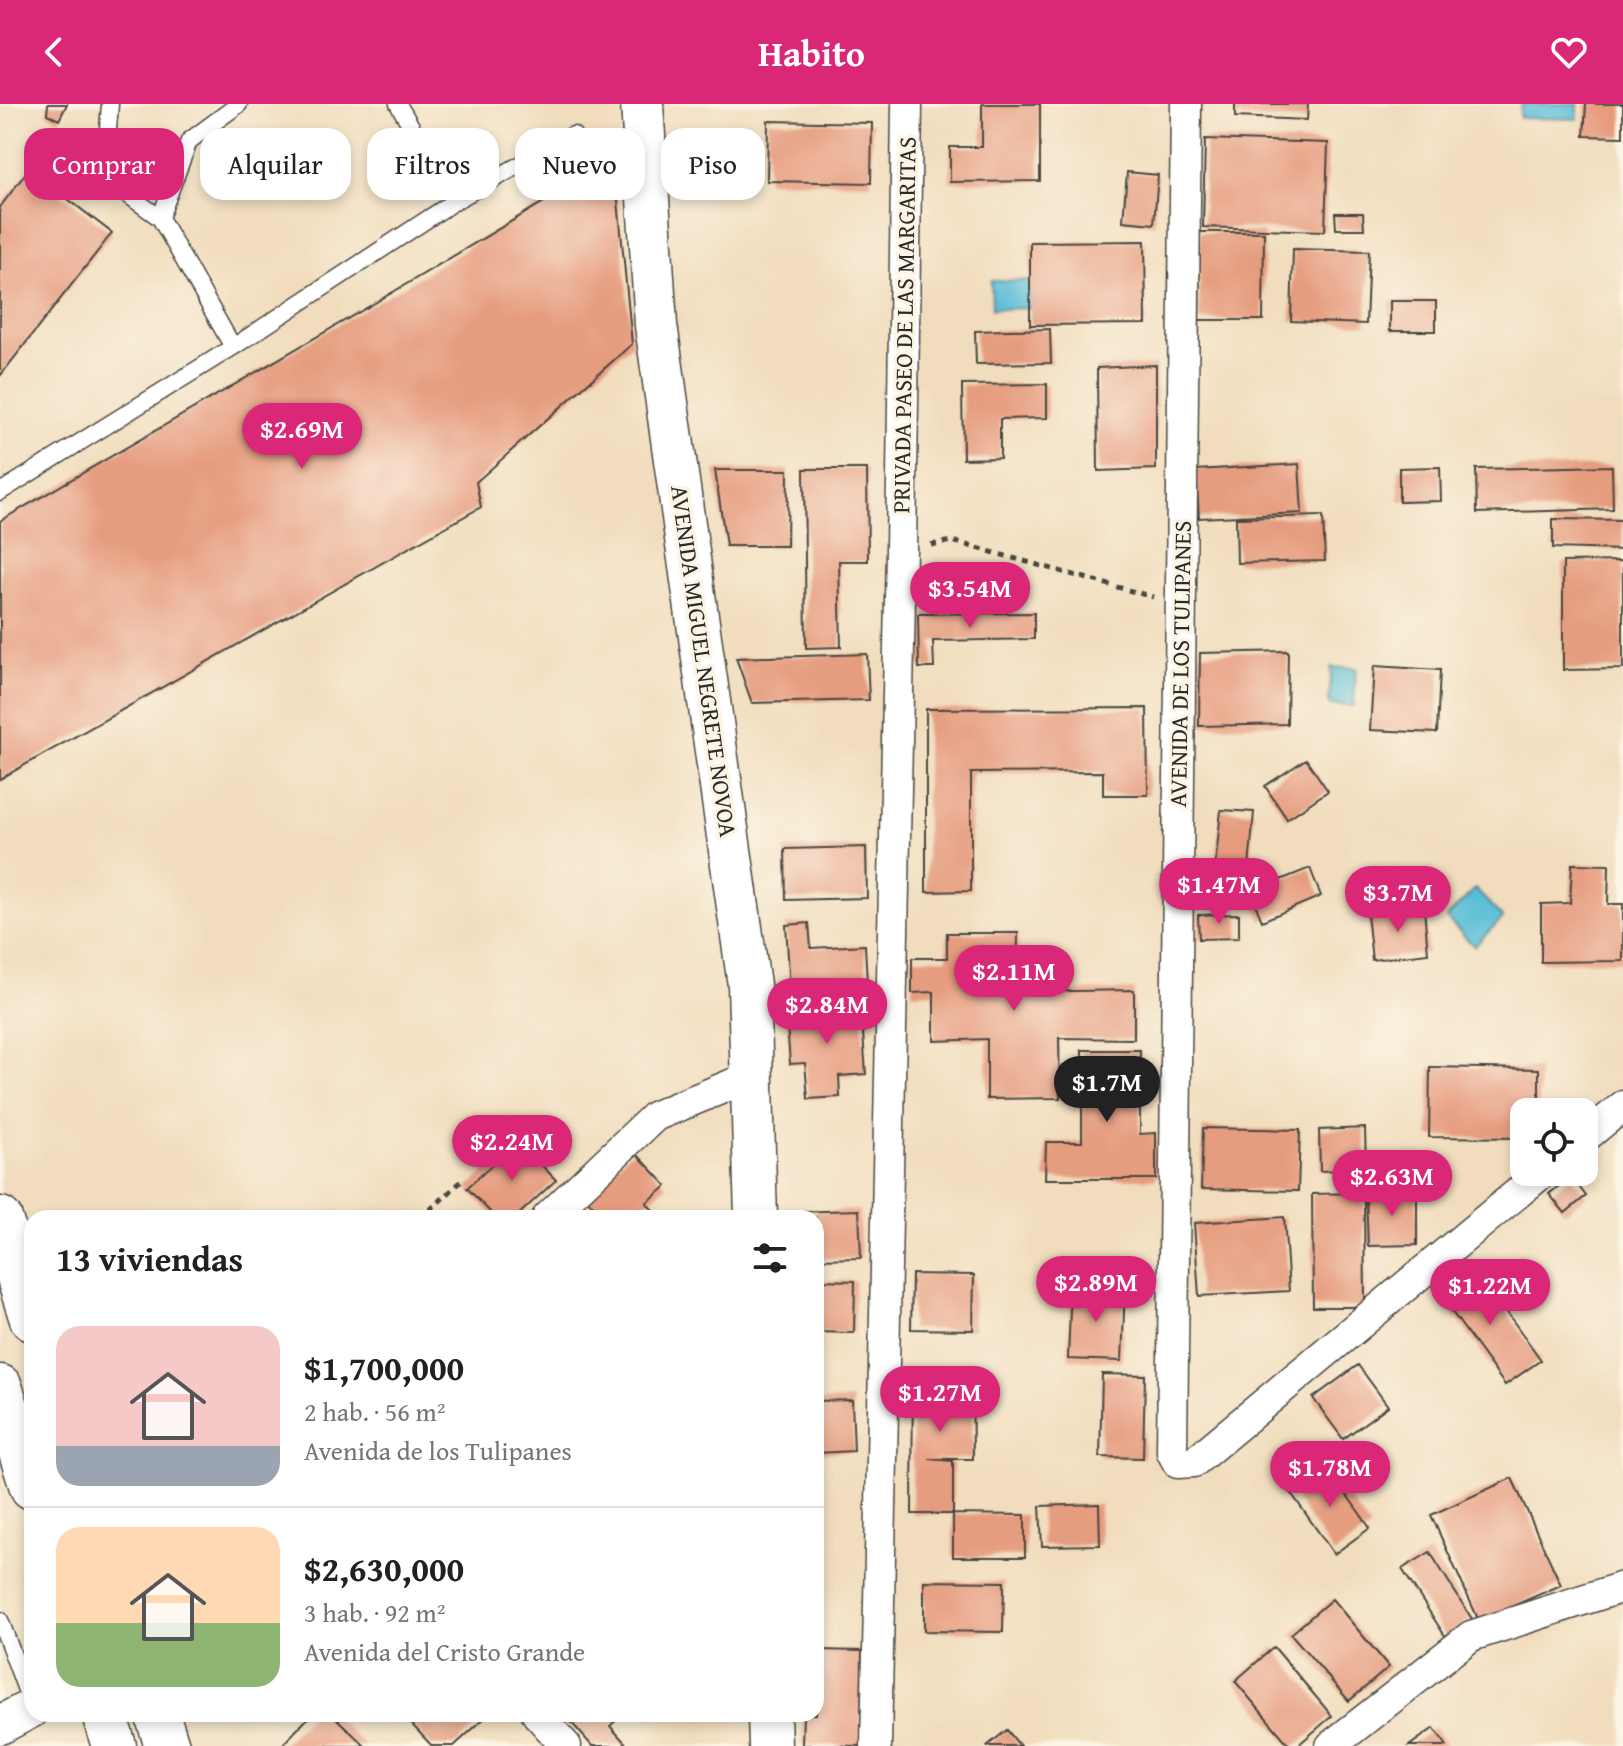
<!DOCTYPE html>
<html lang="es">
<head>
<meta charset="utf-8">
<style>
	body { margin:0; font-family:"Gentium Book Plus",serif; background:#f2f2f2; color:#202124; height:100vh; display:flex; flex-direction:column; font-size:30px; white-space:nowrap }
	* { box-sizing:border-box; margin:0 }
	p { font-size:26px; color:#757577 }
	.icon { flex:none; width:44px; height:44px; fill:none; stroke:currentColor; stroke-width:2; stroke-linecap:round; stroke-linejoin:round }
	.map { position:relative; flex:1; overflow:hidden }
	.details { position:absolute; left:24px; top:1106px; width:800px; height:512px; display:flex; flex-direction:column; background:#fff; border-radius:24px; box-shadow:0 4px 12px #0003 }
	.details>* { flex:none }
	.guide { position:absolute; left:24px; top:24px; width:800px; height:72px; display:flex; gap:16px }
	.tools { position:absolute; left:1510px; top:994px; display:grid; gap:16px }
	.tools a { display:grid; place-items:center; width:88px; height:88px; border-radius:16px; background:#fff; box-shadow:0 4px 12px #0003; font-size:40px }
	.price { position:absolute; translate:-50% -68px; padding:0 18px; border-radius:28px; background:#db2777; color:#fff; font-size:26px; line-height:52px; filter:drop-shadow(0 2px 4px #0008) }
	.price::after { content:''; position:absolute; left:50%; top:48px; width:24px; height:18px; margin-left:-12px; background:inherit; clip-path:polygon(0 0,100% 0,50% 100%) }
	.price.active { background:#222; color:#fff }
	ul { padding:0; list-style:none }
	li { display:flex; align-items:center; gap:24px; height:200px; padding:0 32px }
	li+li { border-top:2px solid #e0e0e0 }
	li span { display:grid; place-items:center; flex:none; width:224px; height:160px; border-radius:24px; color:#555 }
	li>.icon { margin-inline-start:auto }
	span .icon { width:96px; height:96px; fill:#fffc; stroke-width:1 }
	li b { font-size:34px }
	h2 { display:flex; justify-content:space-between; align-items:center; height:96px; padding:0 32px; font-size:34px }
	.chip { padding:0 28px; border-radius:24px; background:#fff; box-shadow:0 4px 12px #0003; font-size:28px; line-height:72px }
	.chip.active { background:#db2777; color:#fff }
	header { display:flex; justify-content:space-between; align-items:center; height:104px; padding:0 32px; background:#db2777; color:#fff; font-size:36px; font-weight:800 }
	.map>svg:first-child { display:block }
	.water { fill:#59bdd7; stroke:#427481; stroke-width:2 }
	.building { fill:#e69c7f }
	.lines { fill:none; stroke-linecap:round; stroke-linejoin:round }
	.service-casing { stroke:#494641; stroke-width:19 }
	.minor-casing { stroke:#494641; stroke-width:33 }
	.tertiary-casing { stroke:#494641; stroke-width:41 }
	.secondary-casing { stroke:#494641; stroke-width:45 }
	.primary-casing { stroke:#494641; stroke-width:47 }
	.path { stroke:#494641; stroke-width:5; stroke-dasharray:6 6; stroke-linecap:butt }
	.service { stroke:#fff; stroke-width:16 }
	.minor { stroke:#fff; stroke-width:30 }
	.tertiary { stroke:#fff; stroke-width:38 }
	.secondary { stroke:#fff; stroke-width:42 }
	.primary { stroke:#fff; stroke-width:44 }
	.labels { text-anchor:middle; dominant-baseline:central; stroke-width:7; stroke-linejoin:round; paint-order:stroke }
	.street-label { font-size:24px; fill:#2b2b2b; stroke:#fcf5e5 }
</style>
</head>
<body>
<header><svg class="icon" aria-label="back" viewBox="0 0 24 24"><path d="M15 5l-7 7 7 7"/></svg>Habito<svg class="icon" aria-label="heart" viewBox="0 0 24 24"><path d="M12 20l-8-8c-3-5 5-10 8-4 3-6 11-1 8 4z"/></svg></header>
<div class="map">
<svg width="1623" height="1642" viewBox="0 0 1623 1642">
	<rect width="100%" height="100%" fill="#fcf5e5"/>
	<filter id="ink" filterUnits="userSpaceOnUse"><feTurbulence type="fractalNoise" baseFrequency=".0125" numOctaves="2"/><feDisplacementMap in="SourceGraphic" scale="16" xChannelSelector="R" yChannelSelector="G"/><feConvolveMatrix kernelMatrix="1 2 1 2 8 2 1 2 1" color-interpolation-filters="sRGB"/></filter>
	<filter id="wash" filterUnits="userSpaceOnUse"><feTurbulence type="fractalNoise" baseFrequency=".006" numOctaves="4" result="noise"/><feDisplacementMap in="SourceGraphic" scale="32" xChannelSelector="R" yChannelSelector="G"/><feGaussianBlur stdDeviation="1.8" result="paint"/><feColorMatrix in="noise" values="0 0 0 0 0 0 0 0 0 0 0 0 0 0 0 0 0 1.4 0 .05"/><feComposite in="paint" operator="in"/></filter>
	<g filter="url(#wash)">
		<rect width="100%" height="100%" fill="#f1ddbd"/>
		<path class="water" d="M 1521,0 L 1578,0 L 1578,15 L 1520,14 Z
			M 1040,176 L 1034,204 L 992,205 L 991,177 Z
			M 1331,563 L 1356,564 L 1354,602 L 1329,601 Z
			M 1475,785 L 1503,814 L 1474,842 L 1446,814 Z"/>
		<g id="blocks">
			<path class="building" d="M 48,0 L 67,0 L 59,16 L 47,10 Z
				M 982,0 L 1040,0 L 1040,77 L 950,78 L 950,43 L 982,43 Z
				M 1235,0 L 1308,0 L 1307,16 L 1235,13 Z
				M 1586,0 L 1623,0 L 1623,33 L 1584,32 Z
				M 768,17 L 872,19 L 871,79 L 767,77 Z
				M 1205,35 L 1328,39 L 1325,127 L 1203,123 Z
				M 614,56 L 632,240 L 476,378 L 481,403 L 0,675 L 0,417 L 368,203 Z
				M 29,65 L 112,129 L 0,272 L 0,103 Z
				M 1127,68 L 1158,71 L 1154,120 L 1123,117 Z
				M 1335,109 L 1363,109 L 1364,125 L 1336,125 Z
				M 1200,128 L 1264,128 L 1263,216 L 1199,216 Z
				M 1145,137 L 1146,220 L 1030,221 L 1030,138 Z
				M 1293,145 L 1369,147 L 1366,220 L 1291,217 Z
				M 1390,197 L 1436,197 L 1436,227 L 1390,227 Z
				M 1050,225 L 1051,259 L 976,260 L 975,227 Z
				M 1156,261 L 1156,365 L 1098,367 L 1097,264 Z
				M 1047,280 L 1047,314 L 1000,315 L 1000,354 L 963,355 L 962,281 Z
				M 1299,360 L 1302,409 L 1199,414 L 1196,366 Z
				M 1612,362 L 1613,405 L 1477,409 L 1476,365 Z
				M 1440,363 L 1441,397 L 1399,398 L 1399,364 Z
				M 804,365 L 867,365 L 868,457 L 839,457 L 841,543 L 806,544 Z
				M 715,366 L 788,366 L 787,442 L 726,442 Z
				M 1323,412 L 1325,457 L 1237,459 L 1236,414 Z
				M 1553,415 L 1623,416 L 1623,446 L 1553,444 Z
				M 1623,457 L 1623,565 L 1563,566 L 1563,458 Z
				M 1034,509 L 1034,535 L 933,537 L 934,564 L 919,564 L 918,510 Z
				M 1288,547 L 1287,620 L 1199,622 L 1200,549 Z
				M 867,550 L 869,596 L 752,599 L 736,554 Z
				M 1374,562 L 1440,566 L 1437,629 L 1370,626 Z
				M 1147,604 L 1148,691 L 1103,691 L 1103,668 L 971,669 L 971,787 L 926,788 L 926,605 Z
				M 1306,655 L 1328,687 L 1287,715 L 1265,682 Z
				M 1221,706 L 1254,708 L 1246,797 L 1212,794 Z
				M 866,743 L 867,794 L 786,796 L 785,745 Z
				M 1572,760 L 1609,761 L 1608,800 L 1623,800 L 1623,857 L 1541,858 L 1541,800 L 1570,799 Z
				M 1310,764 L 1321,792 L 1262,817 L 1250,788 Z
				M 1424,804 L 1428,849 L 1372,856 L 1367,810 Z
				M 1239,810 L 1239,834 L 1199,835 L 1198,811 Z
				M 809,819 L 811,844 L 865,841 L 867,880 L 790,885 L 786,821 Z
				M 947,829 L 1018,829 L 1017,888 L 1134,886 L 1134,935 L 1059,934 L 1060,994 L 987,995 L 987,935 L 934,937 L 934,888 L 912,889 L 912,854 L 947,854 Z
				M 861,901 L 866,970 L 839,972 L 840,993 L 808,995 L 805,959 L 790,960 L 786,906 Z
				M 1082,946 L 1140,946 L 1140,1030 L 1156,1029 L 1156,1075 L 1045,1075 L 1046,1038 L 1082,1038 Z
				M 1430,963 L 1539,965 L 1539,1008 L 1524,1008 L 1524,1034 L 1429,1033 Z
				M 1203,1024 L 1300,1026 L 1298,1087 L 1201,1085 Z
				M 1365,1024 L 1366,1065 L 1320,1067 L 1319,1026 Z
				M 518,1037 L 556,1076 L 515,1114 L 496,1114 L 467,1084 Z
				M 633,1046 L 667,1082 L 646,1099 L 661,1114 L 604,1114 L 584,1092 Z
				M 1571,1072 L 1586,1092 L 1565,1109 L 1549,1090 Z
				M 1417,1086 L 1417,1141 L 1368,1142 L 1366,1088 Z
				M 1364,1089 L 1365,1203 L 1313,1203 L 1312,1090 Z
				M 859,1106 L 861,1154 L 816,1155 L 816,1114 L 791,1114 L 791,1108 Z
				M 1284,1113 L 1289,1187 L 1199,1192 L 1194,1119 Z
				M 1475,1164 L 1541,1256 L 1505,1281 L 1439,1190 Z
				M 912,1170 L 974,1171 L 973,1226 L 911,1225 Z
				M 816,1176 L 855,1177 L 854,1229 L 816,1228 Z
				M 1071,1182 L 1125,1184 L 1122,1257 L 1068,1255 Z
				M 1358,1261 L 1388,1302 L 1343,1335 L 1313,1294 Z
				M 913,1263 L 972,1263 L 973,1355 L 929,1355 L 953,1357 L 953,1410 L 912,1410 Z
				M 1102,1270 L 1145,1271 L 1143,1354 L 1100,1353 Z
				M 852,1296 L 854,1347 L 816,1349 L 816,1297 Z
				M 1325,1360 L 1370,1424 L 1334,1450 L 1289,1386 Z
				M 1512,1374 L 1561,1481 L 1479,1517 L 1431,1411 Z
				M 1099,1400 L 1100,1441 L 1042,1442 L 1040,1402 Z
				M 953,1410 L 1025,1411 L 1025,1453 L 953,1453 Z
				M 1430,1448 L 1472,1515 L 1445,1532 L 1402,1465 Z
				M 924,1477 L 1004,1478 L 1003,1528 L 924,1527 Z
				M 1332,1495 L 1389,1563 L 1349,1597 L 1291,1530 Z
				M 1274,1543 L 1332,1612 L 1297,1642 L 1290,1642 L 1235,1577 Z
				M 816,1546 L 862,1547 L 861,1642 L 802,1641 L 803,1610 L 816,1610 Z
				M 312,1610 L 332,1610 L 365,1642 L 281,1642 Z
				M 402,1610 L 489,1610 L 454,1642 L 432,1642 Z
				M 564,1610 L 623,1610 L 610,1622 L 628,1642 L 592,1642 Z
				M 1434,1624 L 1447,1642 L 1409,1642 Z
				M 1007,1626 L 1020,1642 L 987,1642 Z"/>
		</g>
	</g>
	<g filter="url(#ink)">
		<use href="#blocks" fill-opacity="0" stroke="#494641" stroke-width="2"/>
		<g class="lines">
			<g class="service-casing">
				<path id="service" d="M 110,0 L 106,50 L 120,85 L 160,114
					M 398,0 L 455,97
					M 233,243 L 160,114 L 189,37 L 239,0
					M 0,388 L 233,243 L 455,97 L 573,31
					M 0,1516 L 32,1602"/>
			</g>
			<g class="minor-casing">
				<path id="minor" d="M 1186,0 L 1172,1348 L 1178,1359 L 1194,1358 L 1543,1068
					M 1584,1034 L 1623,1002
					M 547,1114 L 655,1012 L 752,972
					M 537,1610 L 566,1642
					M 876,1642 L 901,446 L 907,0
					M 1331,1642 L 1471,1532 L 1623,1483"/>
			</g>
			<g class="tertiary-casing">
				<path id="tertiary" d="M 0,1621 L 32,1604"/>
			</g>
			<g class="secondary-casing">
				<path id="secondary" d="M 642,0 L 656,221 L 749,881 L 756,1114
					M 769,1610 L 770,1642"/>
			</g>
			<g class="primary-casing">
				<path id="primary" d="M 0,1115 L 32,1215
					M 0,1283 L 32,1383
					M 104,1610 L 114,1642
					M 157,1610 L 167,1642"/>
			</g>
			<path class="path" d="M 931,441 L 952,437 L 1153,493
				M 421,1114 L 464,1075"/>
			<use href="#service" class="service"/>
			<use href="#minor" class="minor"/>
			<use href="#tertiary" class="tertiary"/>
			<use href="#secondary" class="secondary"/>
			<use href="#primary" class="primary"/>
		</g>
	</g>
	<g class="labels">
		<g class="street-label">
			<text transform="translate(904 221) rotate(-89)">PRIVADA PASEO DE LAS MARGARITAS</text>
			<text transform="translate(704 557) rotate(82)">AVENIDA MIGUEL NEGRETE NOVOA</text>
			<text transform="translate(1180 560) rotate(-89)">AVENIDA DE LOS TULIPANES</text>
		</g>
	</g>
</svg>
<div class="tools">
<a><svg class="icon" aria-label="locate" viewBox="0 0 24 24"><circle cx="12" cy="12" r="6"/><path d="M12 2v4M12 18v4M2 12h4M18 12h4"/></svg></a>
</div>
<b class="price" style="left:302px;top:367px">$2.69M</b>
<b class="price" style="left:970px;top:526px">$3.54M</b>
<b class="price" style="left:1219px;top:822px">$1.47M</b>
<b class="price" style="left:1398px;top:830px">$3.7M</b>
<b class="price" style="left:1014px;top:909px">$2.11M</b>
<b class="price" style="left:827px;top:942px">$2.84M</b>
<b class="price active" style="left:1107px;top:1020px">$1.7M</b>
<b class="price" style="left:512px;top:1079px">$2.24M</b>
<b class="price" style="left:1392px;top:1114px">$2.63M</b>
<b class="price" style="left:1096px;top:1220px">$2.89M</b>
<b class="price" style="left:1490px;top:1223px">$1.22M</b>
<b class="price" style="left:940px;top:1330px">$1.27M</b>
<b class="price" style="left:1330px;top:1405px">$1.78M</b>
<div class="guide">
<a class="chip active">Comprar</a>
<a class="chip">Alquilar</a>
<a class="chip">Filtros</a>
<a class="chip">Nuevo</a>
<a class="chip">Piso</a>
</div>
<section class="details">
<h2>13 viviendas<svg class="icon" aria-label="filters" viewBox="0 0 24 24"><path d="M4 7h16M4 17h16"/><circle cx="9" cy="7" r="2"/><circle cx="15" cy="17" r="2"/></svg></h2>
<ul>
<li><span style="background:linear-gradient(#f6c9c9 75%,#9aa5b1 0)"><svg class="icon" aria-label="home" viewBox="0 0 24 24"><path d="M3 11l9-7 9 7M6 9v11h12V9"/></svg></span><div><b>$1,700,000</b><p>2 hab. · 56 m²</p><p>Avenida de los Tulipanes</p></div></li>
<li><span style="background:linear-gradient(#ffd9b3 60%,#8fb573 0)"><svg class="icon" aria-label="home" viewBox="0 0 24 24"><path d="M3 11l9-7 9 7M6 9v11h12V9"/></svg></span><div><b>$2,630,000</b><p>3 hab. · 92 m²</p><p>Avenida del Cristo Grande</p></div></li>
</ul>
</section>
</div>
</body>
</html>
